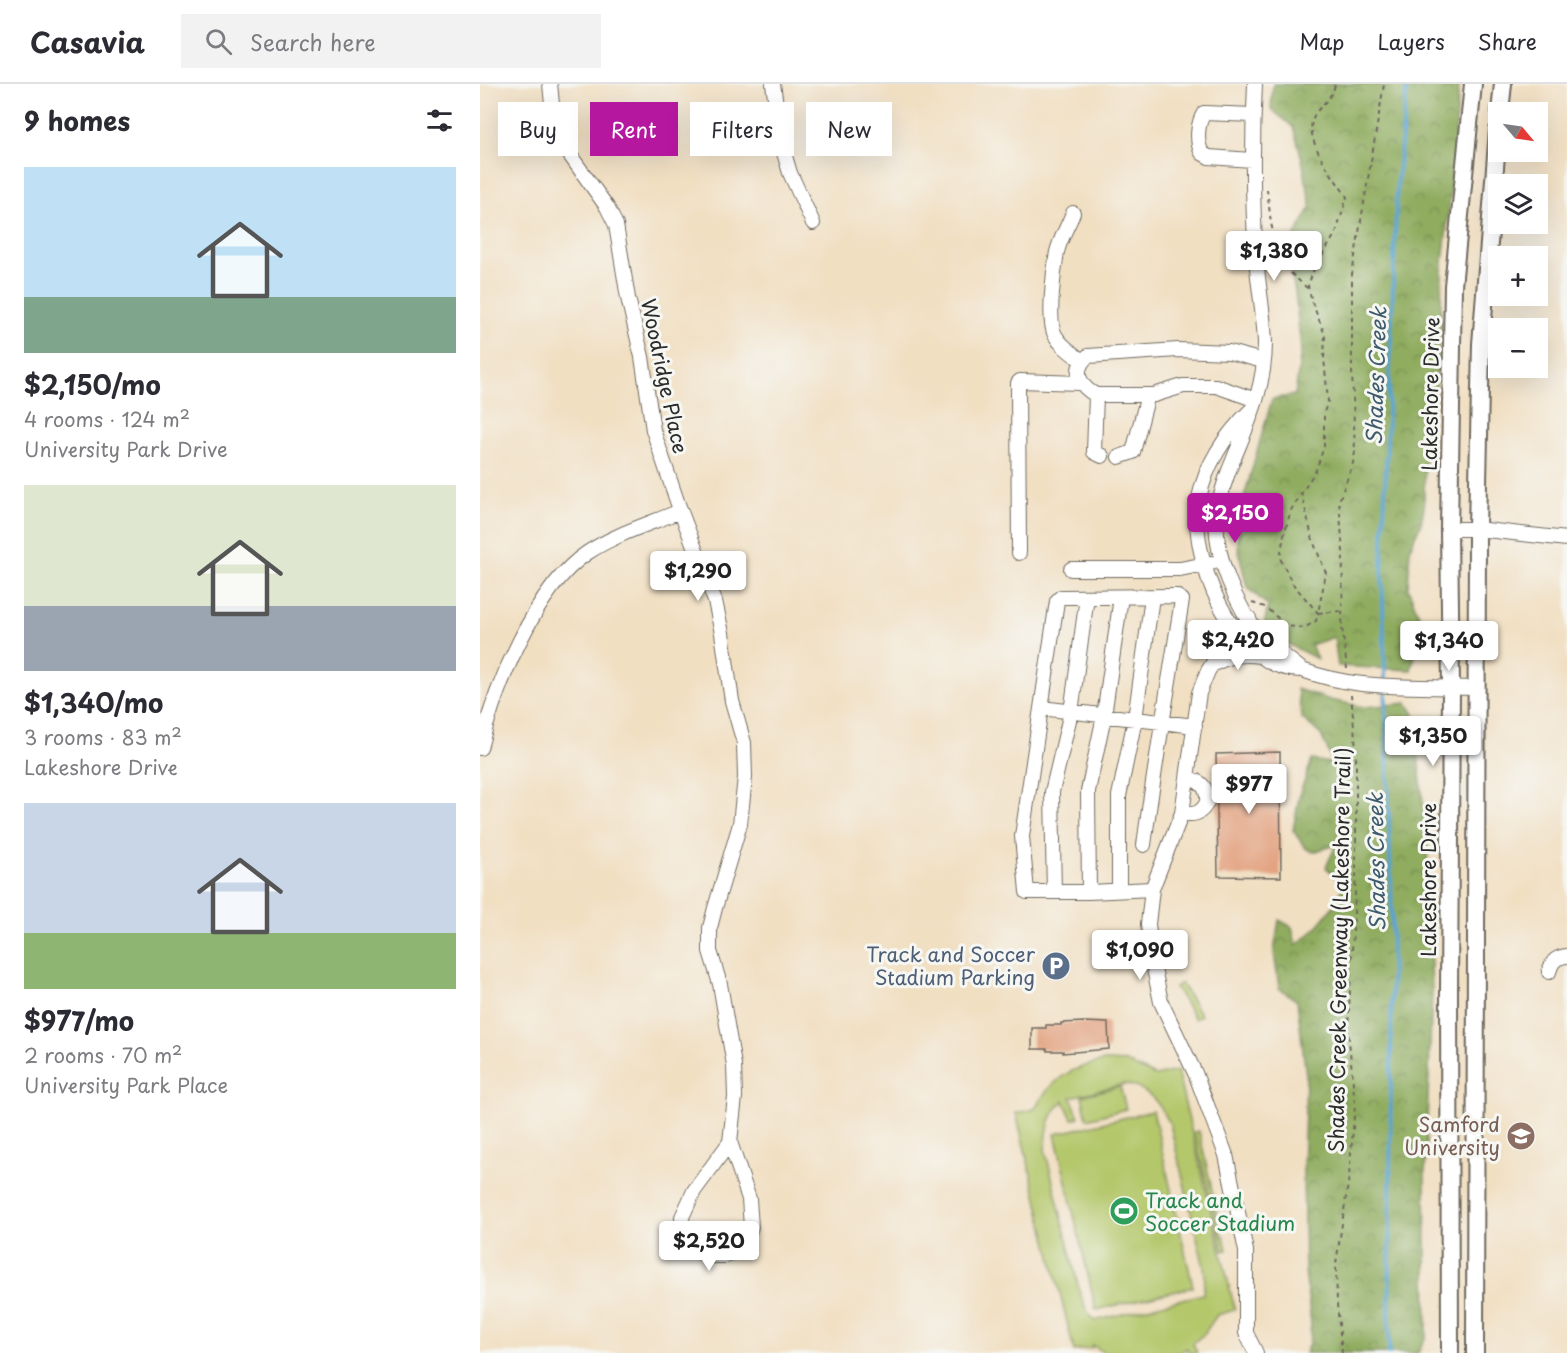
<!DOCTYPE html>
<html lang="en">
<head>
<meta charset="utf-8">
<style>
	body { margin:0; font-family:"Playpen Sans",sans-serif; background:#f2f2f3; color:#2b2b33; height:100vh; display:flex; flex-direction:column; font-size:22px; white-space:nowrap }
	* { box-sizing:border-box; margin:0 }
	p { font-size:20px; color:#7c7c81 }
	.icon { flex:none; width:33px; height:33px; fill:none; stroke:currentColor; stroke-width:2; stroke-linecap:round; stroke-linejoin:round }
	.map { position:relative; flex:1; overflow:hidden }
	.panel { display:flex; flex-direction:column; background:#fff; width:480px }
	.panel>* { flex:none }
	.hud { position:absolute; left:18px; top:18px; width:570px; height:54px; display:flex; gap:12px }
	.needle { width:39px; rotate:119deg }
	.tools { position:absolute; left:1008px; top:18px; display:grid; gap:12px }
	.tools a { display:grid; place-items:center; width:60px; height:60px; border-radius:0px; background:#fff; box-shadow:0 6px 24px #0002; font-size:30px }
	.price { position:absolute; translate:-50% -51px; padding:0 14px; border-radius:6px; background:#fff; color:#222; font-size:20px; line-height:39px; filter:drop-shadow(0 2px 3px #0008) }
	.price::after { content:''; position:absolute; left:50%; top:36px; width:18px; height:14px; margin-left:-9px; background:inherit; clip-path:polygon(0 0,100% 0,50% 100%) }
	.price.active { background:#b5179e; color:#fff }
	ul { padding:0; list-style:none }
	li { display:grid; align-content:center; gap:12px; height:318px; padding:0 24px }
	li span { display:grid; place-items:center; height:186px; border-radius:0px; color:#555 }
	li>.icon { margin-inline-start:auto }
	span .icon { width:108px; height:108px; fill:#fffc; stroke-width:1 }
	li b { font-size:26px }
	h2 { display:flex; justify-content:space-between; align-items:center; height:72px; padding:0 24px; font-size:26px }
	.chip { padding:0 21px; border-radius:0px; background:#fff; box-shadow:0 6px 24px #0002; font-size:21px; line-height:54px }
	.chip.active { background:#b5179e; color:#fff }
	header { display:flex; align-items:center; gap:36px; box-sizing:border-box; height:84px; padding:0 30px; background:#fff; border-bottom:2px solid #e1e1e2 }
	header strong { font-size:28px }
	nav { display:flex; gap:33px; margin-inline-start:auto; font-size:21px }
	.search { width:420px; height:54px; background:#f2f2f3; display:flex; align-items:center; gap:15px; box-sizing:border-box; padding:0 21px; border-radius:0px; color:#7c7c81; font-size:22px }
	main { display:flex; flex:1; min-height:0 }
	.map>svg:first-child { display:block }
	.forest { fill:url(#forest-crowns); stroke:#5d6c45; stroke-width:1.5 }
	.pitch { fill:#b4c76b; stroke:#70794b; stroke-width:1.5; fill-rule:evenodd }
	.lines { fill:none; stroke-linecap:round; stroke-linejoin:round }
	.stream { stroke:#57a3cf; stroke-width:4 }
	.building { fill:#e3a483 }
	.minor-casing { stroke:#706a60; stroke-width:16 }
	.major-casing { stroke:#706a60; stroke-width:20 }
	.path { stroke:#706a60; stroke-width:2; stroke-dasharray:4.5 4.5; stroke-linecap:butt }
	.minor { stroke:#fff; stroke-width:14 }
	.major { stroke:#fff; stroke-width:16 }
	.minor-bridge-casing { stroke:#706a60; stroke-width:16; stroke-linecap:butt }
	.minor-bridge { stroke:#fff; stroke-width:14 }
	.labels { text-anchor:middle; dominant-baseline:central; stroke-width:6; stroke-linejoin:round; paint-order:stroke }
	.street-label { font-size:20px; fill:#2b2b2b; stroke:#f6f6f2 }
	.service-label { font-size:20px; fill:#4e5e75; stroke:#f6f6f2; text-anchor:end }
	.education-label { font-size:20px; fill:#785e54; stroke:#f6f6f2; text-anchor:end }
	.leisure-label { font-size:20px; fill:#27864d; stroke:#f6f6f2; text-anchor:start }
	.water-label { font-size:21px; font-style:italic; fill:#3d5b6d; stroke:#f6f6f2 }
</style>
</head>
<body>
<header>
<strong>Casavia</strong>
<div class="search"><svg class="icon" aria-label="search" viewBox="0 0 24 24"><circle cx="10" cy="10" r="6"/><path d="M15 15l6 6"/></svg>Search here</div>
<nav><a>Map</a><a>Layers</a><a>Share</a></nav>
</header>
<main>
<section class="panel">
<h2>9 homes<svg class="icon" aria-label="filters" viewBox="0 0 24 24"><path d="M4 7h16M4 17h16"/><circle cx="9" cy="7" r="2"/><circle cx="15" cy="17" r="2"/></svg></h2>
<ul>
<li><span style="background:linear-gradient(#bfe0f5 70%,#7fa58c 0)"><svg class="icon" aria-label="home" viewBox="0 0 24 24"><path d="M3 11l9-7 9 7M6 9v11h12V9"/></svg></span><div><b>$2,150/mo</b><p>4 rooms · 124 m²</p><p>University Park Drive</p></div></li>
<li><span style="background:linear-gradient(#dfe7d0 65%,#9aa5b1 0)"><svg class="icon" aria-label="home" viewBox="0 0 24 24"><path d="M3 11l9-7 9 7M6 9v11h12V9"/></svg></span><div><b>$1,340/mo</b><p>3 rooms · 83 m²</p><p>Lakeshore Drive</p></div></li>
<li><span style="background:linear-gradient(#c9d6e8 70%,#8fb573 0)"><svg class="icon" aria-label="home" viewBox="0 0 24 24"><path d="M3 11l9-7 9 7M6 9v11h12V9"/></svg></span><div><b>$977/mo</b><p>2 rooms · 70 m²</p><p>University Park Place</p></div></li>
</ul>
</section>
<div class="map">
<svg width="1087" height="1269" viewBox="0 0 1087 1269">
	<defs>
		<pattern id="forest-crowns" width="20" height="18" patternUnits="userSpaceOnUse" patternTransform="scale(1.5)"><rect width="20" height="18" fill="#8fac5f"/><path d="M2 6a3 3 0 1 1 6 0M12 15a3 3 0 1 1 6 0" fill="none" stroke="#758c4f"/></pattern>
	</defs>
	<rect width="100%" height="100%" fill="#f6f6f2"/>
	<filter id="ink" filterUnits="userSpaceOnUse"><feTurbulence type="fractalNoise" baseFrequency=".0167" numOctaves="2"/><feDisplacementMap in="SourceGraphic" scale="12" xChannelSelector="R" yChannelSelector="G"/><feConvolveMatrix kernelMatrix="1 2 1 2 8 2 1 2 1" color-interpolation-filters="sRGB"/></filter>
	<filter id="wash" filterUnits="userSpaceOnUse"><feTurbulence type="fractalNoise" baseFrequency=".008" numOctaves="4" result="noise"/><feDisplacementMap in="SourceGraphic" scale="24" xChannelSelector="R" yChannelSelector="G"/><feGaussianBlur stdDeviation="1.35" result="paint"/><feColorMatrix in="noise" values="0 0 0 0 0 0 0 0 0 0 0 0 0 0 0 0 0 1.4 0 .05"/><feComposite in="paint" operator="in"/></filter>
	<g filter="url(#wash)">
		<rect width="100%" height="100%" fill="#f1dfc2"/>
		<path class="forest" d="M 793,0 L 979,0 L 971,107 L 962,187 L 960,257 L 955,312 L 945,357 L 944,423 L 941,439 L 930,464 L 928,504 L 943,541 L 931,586 L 858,582 L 854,553 L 831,561 L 837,575 L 802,557 L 784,540 L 788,522 L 767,503 L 758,464 L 758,434 L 792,315 L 815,311 L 821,266 L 815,207 L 807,171 L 814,153 L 831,123 L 822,75 L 813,43 L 791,25 Z
			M 817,605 L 850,616 L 885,623 L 927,619 L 934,630 L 947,758 L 952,908 L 945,1091 L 947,1251 L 938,1269 L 825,1269 L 829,1260 L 831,1240 L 825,1187 L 823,1089 L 826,991 L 817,917 L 799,904 L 794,868 L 799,836 L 812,843 L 816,861 C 837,846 853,826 863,802 L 846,783 L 856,761 L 833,768 L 825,764 L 813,746 L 820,709 L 832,676 L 853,679 L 841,651 L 822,634 Z"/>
		<path class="pitch" d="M 701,899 L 721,931 L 715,935 L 695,903 Z
			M 625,977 L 646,978 L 675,992 L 697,987 L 755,1226 L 737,1231 L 724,1250 L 713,1259 L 717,1269 L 709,1269 L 707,1264 L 699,1269 L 624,1269 L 612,1261 L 612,1264 L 594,1267 L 536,1029 L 554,1025 C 573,994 589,984 625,977 ZM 645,1000 C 669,1004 680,1020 690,1040 L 724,1183 L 725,1193 L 723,1210 L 614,1237 C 605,1227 601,1214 598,1201 L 565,1065 C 567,1046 569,1029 584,1017 L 592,1035 L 599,1033 L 591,1013 Z
			M 640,1002 L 646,1025 L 607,1035 L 602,1012 Z
			M 673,1027 L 713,1203 L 616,1226 L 575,1050 Z
			M 719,1047 L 742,1152 L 744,1152 L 747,1166 L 743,1167 L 714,1048 Z"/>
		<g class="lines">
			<path class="stream" d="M 909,1269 L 912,835 L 902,485 L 917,100 L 927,0"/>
		</g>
		<g id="blocks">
			<path class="building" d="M 800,668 L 801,793 L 738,792 L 736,670 Z
				M 605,938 L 628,939 L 629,965 L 583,969 L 583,967 L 567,967 L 567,965 L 552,965 L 552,944 L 566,944 L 566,941 L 581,941 L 581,939 Z"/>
		</g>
	</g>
	<g filter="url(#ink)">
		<use href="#blocks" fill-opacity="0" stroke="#706a60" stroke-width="1.5"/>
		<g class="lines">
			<g class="minor-casing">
				<path id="minor" d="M 70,0 L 74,40 L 80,57 L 127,123 L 136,141 L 148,214 L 162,273 L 173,346 L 198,420 L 235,517 L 242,549 L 252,617 L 264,659 L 265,693 L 260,740 L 235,824 L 230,844 L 230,867 L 240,900 L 254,981 L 255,1013 L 250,1058 L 269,1115 L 271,1143 L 266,1156 L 257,1166 L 245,1172 L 231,1172 L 219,1168 L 209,1159 L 203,1146 L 202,1133 L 214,1107 L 250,1058
					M 293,0 L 302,62 L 310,89 L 333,139
					M 775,0 C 772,58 772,115 776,173 C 778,201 784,230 785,259 C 785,308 765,345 748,389 C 743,403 738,418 737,433 C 733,469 757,524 780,551 C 792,564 808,574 822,586
					M 772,76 L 729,73 L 722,69 C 716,58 717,40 724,29 L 773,31
					M 593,129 C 588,142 580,155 577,168 C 574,185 567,237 575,251 C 581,262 592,269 602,277
					M 616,311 L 614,368 L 622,372
					M 776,316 L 736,302 L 703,302 L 674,311 L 616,311 C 600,303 591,286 608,272 L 698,266 L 749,268 L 783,277
					M 772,325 C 747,349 726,380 719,414 C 707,471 754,587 821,586
					M 639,373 L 653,368 L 668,311
					M 969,445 L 997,445 L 1087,455
					M 539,469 L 538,299 L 540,297 L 600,299
					M 591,485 L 700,485 L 731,479
					M 769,534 L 744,561 L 728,587 L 719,609 L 702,729 L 672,805 L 668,840 L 672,875 L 681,918 L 715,989 L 746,1071 L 766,1167 L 766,1249 L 776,1269
					M 732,581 C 749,572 762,569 781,572
					M 941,603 L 996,604
					M 561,624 L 715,642
					M 0,664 C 15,604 55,504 107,469 C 135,450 170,440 200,427
					M 702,729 C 714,732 722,729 727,718 C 728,704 721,697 708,694
					M 664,761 C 675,679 689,598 702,516 L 696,512 L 581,513 L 577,517 L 542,752 L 547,808 L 609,808 L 672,805
					M 639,806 L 639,712 L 655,635 L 672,513
					M 574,808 L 572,708 L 591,628 L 607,513
					M 609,808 L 608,707 L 624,632 L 641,513
					M 1069,888 C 1072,877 1076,873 1087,872"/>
			</g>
			<g class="major-casing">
				<path id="major" d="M 1020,28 L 1023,0
					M 970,1269 L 969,909 L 971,604 L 969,445 L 973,202 L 993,0
					M 995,1269 L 997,445 L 1001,260 L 1018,46"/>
			</g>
			<path class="path" d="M 787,105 L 791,139 L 800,179 L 828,205
				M 821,408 L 833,457 L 846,489 L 838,529 L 862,527
				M 772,519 L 785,523 L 807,542 L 824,544 L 836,537 L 838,529 L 812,499 L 800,474 L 804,451 L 811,426 L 836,386 L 844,363 L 844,328 L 848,317 L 844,274 L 845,251 L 832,218 L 828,202 L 834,185 L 856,149 L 867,113 C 855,94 820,53 835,30 C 842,20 853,13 855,0
				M 867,585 L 862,543 L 863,468 L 859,417 L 873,379 L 875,368 L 872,286 L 872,190 L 904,0
				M 862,1269 L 857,1220 L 856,1180 L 869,1093 L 875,1021 L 868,945 L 876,790 L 876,664 L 871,611"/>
			<use href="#minor" class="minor"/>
			<use href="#major" class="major"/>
			<g class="minor-bridge-casing">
				<path id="minor-bridge" d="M 822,586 C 863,601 897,602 941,603"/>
			</g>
			<use href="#minor-bridge" class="minor-bridge"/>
		</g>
	</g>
	<defs>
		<g id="parking-disc" transform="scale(1.5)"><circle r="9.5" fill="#5c6f8a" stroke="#f6f6f2"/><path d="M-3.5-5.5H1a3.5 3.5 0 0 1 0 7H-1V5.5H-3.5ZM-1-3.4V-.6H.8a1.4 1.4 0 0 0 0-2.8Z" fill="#fff"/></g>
		<g id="university-disc" transform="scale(1.5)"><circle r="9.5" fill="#8d6e63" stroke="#f6f6f2"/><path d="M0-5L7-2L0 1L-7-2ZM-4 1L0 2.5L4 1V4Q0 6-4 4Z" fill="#fff"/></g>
		<g id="stadium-disc" transform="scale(1.5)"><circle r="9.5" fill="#2e9e5b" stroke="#f6f6f2"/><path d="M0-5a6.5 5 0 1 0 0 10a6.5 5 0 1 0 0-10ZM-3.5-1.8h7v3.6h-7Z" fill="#fff"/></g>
	</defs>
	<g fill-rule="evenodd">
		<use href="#parking-disc" x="576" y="882"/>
		<use href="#university-disc" x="1041" y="1052"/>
		<use href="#stadium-disc" x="644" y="1127"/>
	</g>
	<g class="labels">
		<g class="street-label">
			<text transform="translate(185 292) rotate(78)">Woodridge Place</text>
			<text transform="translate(950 310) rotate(-89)">Lakeshore Drive</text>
			<text transform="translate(948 796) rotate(-90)">Lakeshore Drive</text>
			<text transform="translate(859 866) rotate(-89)">Shades Creek Greenway (Lakeshore Trail)</text>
		</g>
		<g class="service-label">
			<text x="555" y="870">Track and Soccer<tspan x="555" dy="23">Stadium Parking</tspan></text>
		</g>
		<g class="education-label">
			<text x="1020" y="1040">Samford<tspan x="1020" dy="23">University</tspan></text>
		</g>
		<g class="leisure-label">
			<text x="665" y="1116">Track and<tspan x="665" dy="23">Soccer Stadium</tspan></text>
		</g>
		<g class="water-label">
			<text transform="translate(895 292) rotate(-88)">Shades Creek</text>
			<text transform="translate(895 778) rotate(-91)">Shades Creek</text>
		</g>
	</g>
</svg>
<div class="tools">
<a><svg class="needle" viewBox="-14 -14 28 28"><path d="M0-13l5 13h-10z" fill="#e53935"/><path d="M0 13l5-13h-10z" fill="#7c7c81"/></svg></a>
<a><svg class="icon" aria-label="layers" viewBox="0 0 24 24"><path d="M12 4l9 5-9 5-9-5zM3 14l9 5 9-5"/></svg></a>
<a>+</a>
<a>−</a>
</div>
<b class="price" style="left:794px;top:198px">$1,380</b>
<b class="price active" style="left:755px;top:460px">$2,150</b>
<b class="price" style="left:218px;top:518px">$1,290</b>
<b class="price" style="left:758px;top:587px">$2,420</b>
<b class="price" style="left:969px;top:588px">$1,340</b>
<b class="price" style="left:953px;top:683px">$1,350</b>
<b class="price" style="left:769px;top:731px">$977</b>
<b class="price" style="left:660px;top:897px">$1,090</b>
<b class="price" style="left:229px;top:1188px">$2,520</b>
<div class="hud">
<a class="chip">Buy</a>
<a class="chip active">Rent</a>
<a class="chip">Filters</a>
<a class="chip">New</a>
</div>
</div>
</main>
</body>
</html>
